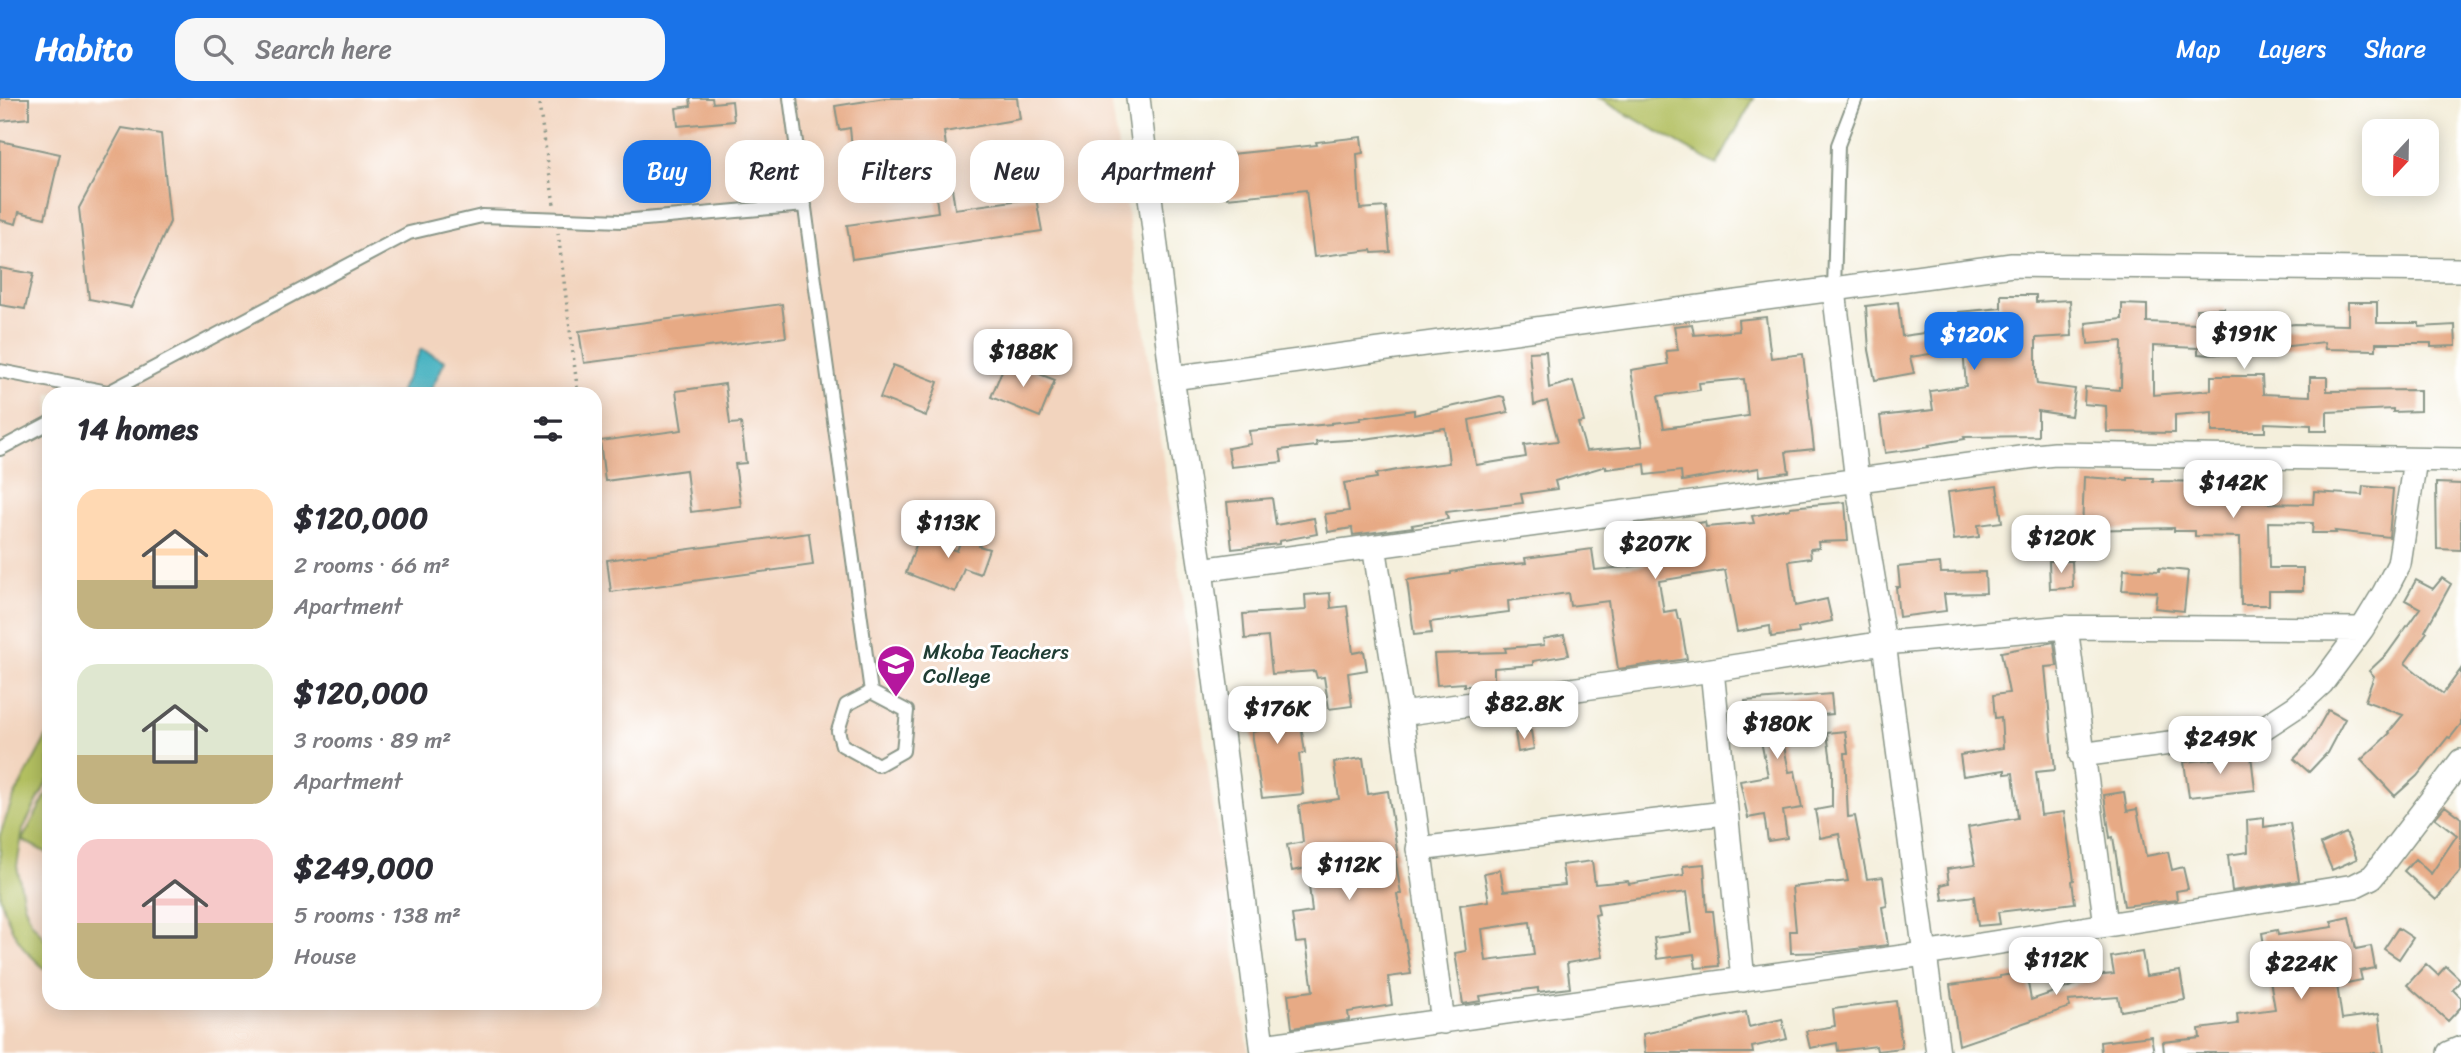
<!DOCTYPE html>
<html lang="en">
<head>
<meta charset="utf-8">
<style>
	body { margin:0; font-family:Sriracha,sans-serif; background:#f7f7f7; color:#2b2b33; height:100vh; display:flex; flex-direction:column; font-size:26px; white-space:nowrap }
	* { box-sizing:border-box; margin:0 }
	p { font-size:23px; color:#7c7c81 }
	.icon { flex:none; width:38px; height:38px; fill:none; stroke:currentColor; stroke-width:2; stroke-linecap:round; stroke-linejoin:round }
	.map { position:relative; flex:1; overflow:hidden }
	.details { position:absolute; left:42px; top:289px; width:560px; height:623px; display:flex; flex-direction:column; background:#fff; border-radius:21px; box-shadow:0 4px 18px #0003 }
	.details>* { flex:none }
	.guide { position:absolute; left:623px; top:42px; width:665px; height:63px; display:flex; gap:14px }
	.needle { width:46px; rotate:202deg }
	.buttons { position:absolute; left:2362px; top:21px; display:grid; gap:14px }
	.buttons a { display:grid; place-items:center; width:77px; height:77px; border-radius:14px; background:#fff; box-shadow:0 4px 18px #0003; font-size:35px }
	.price { position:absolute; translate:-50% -60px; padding:0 16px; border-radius:14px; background:#fff; color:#222; font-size:23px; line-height:46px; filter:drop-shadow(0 2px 4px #0008) }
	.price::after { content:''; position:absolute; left:50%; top:42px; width:21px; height:16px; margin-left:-10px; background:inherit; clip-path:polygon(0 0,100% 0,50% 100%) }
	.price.current { background:#1a73e8; color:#fff }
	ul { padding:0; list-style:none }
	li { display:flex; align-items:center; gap:21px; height:175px; padding:0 35px }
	li span { display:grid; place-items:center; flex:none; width:196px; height:140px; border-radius:21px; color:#555 }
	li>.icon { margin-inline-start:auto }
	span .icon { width:84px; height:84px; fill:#fffc; stroke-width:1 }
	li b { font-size:30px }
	h2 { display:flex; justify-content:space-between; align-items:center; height:84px; padding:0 35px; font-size:30px }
	.chip { padding:0 24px; border-radius:21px; background:#fff; box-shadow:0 4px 18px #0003; font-size:24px; line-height:63px }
	.chip.current { background:#1a73e8; color:#fff }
	header { display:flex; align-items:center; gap:42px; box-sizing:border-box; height:98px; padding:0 35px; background:#1a73e8; color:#fff }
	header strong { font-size:33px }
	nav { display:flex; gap:38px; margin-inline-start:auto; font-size:24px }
	.search { width:490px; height:63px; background:#f7f7f7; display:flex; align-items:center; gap:18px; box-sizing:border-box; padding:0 24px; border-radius:21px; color:#7c7c81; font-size:26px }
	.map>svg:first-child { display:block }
	.built { fill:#f2d4be; fill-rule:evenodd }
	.green { fill:#b2bf61; stroke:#687e4a; stroke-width:2 }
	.water { fill:#42b0bf; stroke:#30767a; stroke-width:2 }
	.building { fill:#e7aa85; fill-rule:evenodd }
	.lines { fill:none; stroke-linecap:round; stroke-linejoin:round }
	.lane-casing { stroke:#8a9688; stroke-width:16 }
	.street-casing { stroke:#8a9688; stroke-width:26 }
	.path { stroke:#8a9688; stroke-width:3.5; stroke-dasharray:2 5; stroke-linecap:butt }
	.lane { stroke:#fff; stroke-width:12 }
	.street { stroke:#fff; stroke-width:23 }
	.labels { text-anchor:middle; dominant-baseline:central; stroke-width:6; stroke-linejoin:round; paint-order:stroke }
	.poi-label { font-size:21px; fill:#1f3d34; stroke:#fff; text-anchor:start }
</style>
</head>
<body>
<header>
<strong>Habito</strong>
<div class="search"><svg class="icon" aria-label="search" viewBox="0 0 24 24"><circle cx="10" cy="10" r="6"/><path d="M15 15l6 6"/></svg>Search here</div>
<nav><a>Map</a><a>Layers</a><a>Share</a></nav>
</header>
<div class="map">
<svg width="2461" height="955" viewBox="0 0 2461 955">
	<rect width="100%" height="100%" fill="#fff"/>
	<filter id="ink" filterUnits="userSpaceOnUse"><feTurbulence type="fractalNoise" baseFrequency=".0143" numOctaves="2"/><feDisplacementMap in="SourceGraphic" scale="14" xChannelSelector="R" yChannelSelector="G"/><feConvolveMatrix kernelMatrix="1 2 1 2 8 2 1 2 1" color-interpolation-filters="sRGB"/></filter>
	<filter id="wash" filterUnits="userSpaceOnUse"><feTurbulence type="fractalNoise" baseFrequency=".00686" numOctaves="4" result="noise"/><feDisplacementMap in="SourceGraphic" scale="28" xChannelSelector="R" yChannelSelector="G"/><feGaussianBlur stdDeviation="1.57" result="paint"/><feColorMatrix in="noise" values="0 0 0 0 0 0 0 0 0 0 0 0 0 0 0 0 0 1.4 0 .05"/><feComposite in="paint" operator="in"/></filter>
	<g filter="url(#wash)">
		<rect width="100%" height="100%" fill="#f4efdc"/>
		<path class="built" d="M 0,0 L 1111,0 L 1249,955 L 0,955 ZM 49,296 L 595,296 L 595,905 L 49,905 Z"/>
		<path class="green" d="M 1598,0 L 1754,0 L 1717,67 Z
			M 49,634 L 49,680 L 23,731 L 17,768 L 24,806 L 31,823 L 49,847 L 49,875 L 25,852 L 13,833 L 4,812 L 0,798 L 0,737 L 12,703 Z
			M 49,692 L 49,756 L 22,742 Z"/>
		<path class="water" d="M 421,251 L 445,263 L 429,296 L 399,296 Z"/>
		<g id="blocks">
			<path class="building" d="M 0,0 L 29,0 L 29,20 L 0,23 Z
				M 690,0 L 712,0 L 713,5 L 732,3 L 734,23 L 678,28 L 676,10 L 691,8 Z
				M 885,0 L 1017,0 L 1020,21 L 944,34 L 955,111 L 1036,100 L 1042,133 L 852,161 L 847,127 L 938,114 L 933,76 L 904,80 L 903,76 L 855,81 L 850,30 L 839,32 L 835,8 Z
				M 122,30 L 161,36 L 170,124 L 131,209 L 89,201 L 79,110 Z
				M 1361,39 L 1363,55 L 1357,56 L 1360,111 L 1386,109 L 1390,154 L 1372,155 L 1371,152 L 1314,159 L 1306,92 L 1227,100 L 1222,57 L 1317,47 L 1316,44 Z
				M 0,43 L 60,56 L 45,120 L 19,114 L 16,126 L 0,122 Z
				M 0,170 L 33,176 L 25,211 L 0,207 Z
				M 2001,197 L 2036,197 L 2036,204 L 2070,202 L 2072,238 L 2036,240 L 2036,279 L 2037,286 L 2075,291 L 2071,318 L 2038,313 L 2038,338 L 1964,339 L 1965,341 L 1929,347 L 1930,349 L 1885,355 L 1880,318 L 1933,312 L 1930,293 L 1966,288 L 1963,251 L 1910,259 L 1914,275 L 1875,282 L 1869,252 L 1866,208 L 1898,204 L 1902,238 L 1961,230 L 1959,214 L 2001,210 Z
				M 2348,204 L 2377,204 L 2377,225 L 2419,225 L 2419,229 L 2455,227 L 2456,248 L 2431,249 L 2431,245 L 2376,245 L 2376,252 L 2325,251 L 2324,244 L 2210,257 L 2198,256 L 2198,250 L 2153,248 L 2153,297 L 2211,292 L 2211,278 L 2262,278 L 2263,296 L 2310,298 L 2310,279 L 2327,279 L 2327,293 L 2420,292 L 2420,313 L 2393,314 L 2393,311 L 2327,314 L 2327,333 L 2311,333 L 2311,327 L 2265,325 L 2265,334 L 2212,334 L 2212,314 L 2175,317 L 2175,335 L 2107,334 L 2106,308 L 2084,306 L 2085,289 L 2119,292 L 2119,289 L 2121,289 L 2122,243 L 2088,246 L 2086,225 L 2122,221 L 2122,206 L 2147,207 L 2147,224 L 2197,226 L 2196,211 L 2224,210 L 2224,231 L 2278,232 L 2278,228 L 2295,226 L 2348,227 Z
				M 782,206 L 786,239 L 584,265 L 579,233 Z
				M 1766,219 L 1771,260 L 1803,256 L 1814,351 L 1786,354 L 1789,374 L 1760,378 L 1759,370 L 1682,383 L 1681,373 L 1646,377 L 1645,366 L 1606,371 L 1606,368 L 1555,383 L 1557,391 L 1521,396 L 1523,405 L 1446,414 L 1448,421 L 1412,427 L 1413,429 L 1353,437 L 1352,430 L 1328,434 L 1325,416 L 1349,413 L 1344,385 L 1377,380 L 1376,376 L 1402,371 L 1449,365 L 1445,330 L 1364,341 L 1316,344 L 1317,348 L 1280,352 L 1282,364 L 1231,369 L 1228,350 L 1251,346 L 1249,333 L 1331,326 L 1331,325 L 1361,322 L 1360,320 L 1414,312 L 1414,317 L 1500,298 L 1504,299 L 1508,314 L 1469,322 L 1476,367 L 1526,359 L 1524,347 L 1558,343 L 1547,303 L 1534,307 L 1529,254 L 1546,253 L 1549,290 L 1573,283 L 1584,324 L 1578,325 L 1586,353 L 1643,348 L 1631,272 L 1668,266 L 1666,253 L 1678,252 L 1674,228 L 1692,226 L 1694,237 L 1739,233 L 1738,222 ZM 1744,281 L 1748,318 L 1664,330 L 1658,298 L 1700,292 L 1699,285 Z
				M 1006,263 L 1055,282 L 1040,319 L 991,299 Z
				M 893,267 L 938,284 L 926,318 L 880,300 Z
				M 725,286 L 730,326 L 741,325 L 746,365 L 735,366 L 741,408 L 691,414 L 686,372 L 605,383 L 600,343 L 682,332 L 676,293 Z
				M 2084,379 L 2128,382 L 2128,380 L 2153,380 L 2153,383 L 2214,384 L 2213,403 L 2249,402 L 2250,386 L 2266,386 L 2266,405 L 2313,406 L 2314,394 L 2362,397 L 2363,388 L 2393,391 L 2389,439 L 2335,433 L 2336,435 L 2312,435 L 2313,425 L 2268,424 L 2269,470 L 2303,470 L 2303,493 L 2269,493 L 2269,507 L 2241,507 L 2240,439 L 2195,438 L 2195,433 L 2174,433 L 2174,430 L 2082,432 Z
				M 2436,385 L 2461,386 L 2461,452 L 2437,451 Z
				M 1997,388 L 2002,424 L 1978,427 L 1979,439 L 1954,442 L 1948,394 Z
				M 1272,400 L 1276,427 L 1314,420 L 1317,436 L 1279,443 L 1279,446 L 1232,451 L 1227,404 Z
				M 1845,404 L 1848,443 L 1818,444 L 1819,450 L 1810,451 L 1811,460 L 1789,463 L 1795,508 L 1827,501 L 1832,523 L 1798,530 L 1799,535 L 1771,539 L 1770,528 L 1737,534 L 1725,472 L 1659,483 L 1664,514 L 1676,512 L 1678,521 L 1680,521 L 1687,561 L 1618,571 L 1608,503 L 1570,508 L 1568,495 L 1508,503 L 1509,514 L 1430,524 L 1432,535 L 1414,537 L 1407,482 L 1451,476 L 1451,474 L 1472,470 L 1526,465 L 1525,460 L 1592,451 L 1595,472 L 1645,467 L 1640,434 L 1705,424 L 1706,429 L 1754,425 L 1752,418 L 1790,411 L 1790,409 Z
				M 965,430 L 983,437 L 979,448 L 989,451 L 980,476 L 964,470 L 955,494 L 906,475 L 919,439 L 957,453 Z
				M 809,435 L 813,467 L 611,494 L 607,462 Z
				M 2049,463 L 2072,463 L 2073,490 L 2050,491 Z
				M 1940,465 L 1941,475 L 1985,474 L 1986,495 L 1944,496 L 1946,513 L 1899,519 L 1896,489 L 1900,489 L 1898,469 Z
				M 2159,470 L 2188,473 L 2184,513 L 2155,510 L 2157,494 L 2122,492 L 2124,471 L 2159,473 Z
				M 2442,480 L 2451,486 L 2425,533 L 2427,534 L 2405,565 L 2443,596 L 2461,571 L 2461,626 L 2450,640 L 2448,639 L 2417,678 L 2395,698 L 2361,662 L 2390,635 L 2389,634 L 2403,617 L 2365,603 L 2374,578 L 2369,573 L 2387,556 L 2420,510 L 2405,502 L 2416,482 L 2433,491 Z
				M 1330,495 L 1331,510 L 1347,508 L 1353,555 L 1364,553 L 1367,572 L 1348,575 L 1352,608 L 1329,611 L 1324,579 L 1317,580 L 1315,573 L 1272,576 L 1268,539 L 1245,541 L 1243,516 L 1306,512 L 1305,497 Z
				M 1564,537 L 1569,557 L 1533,563 L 1533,567 L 1494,570 L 1494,588 L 1464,588 L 1464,585 L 1437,587 L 1434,556 L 1506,554 L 1505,550 L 1544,547 L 1543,541 Z
				M 2054,544 L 2057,568 L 2045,569 L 2055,672 L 2036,674 L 2041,717 L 2064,714 L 2074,782 L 2072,783 L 2075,805 L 1998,814 L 2000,826 L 1978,828 L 1974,798 L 1943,802 L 1941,787 L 1949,785 L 1947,771 L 1975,767 L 1968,729 L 2018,720 L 2013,675 L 2005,676 L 2005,672 L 1963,678 L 1960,657 L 2003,650 L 2001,619 L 1995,620 L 1993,597 L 2009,595 L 2001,554 Z
				M 1286,591 L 1292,628 L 1301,627 L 1305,655 L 1299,656 L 1303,696 L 1262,700 L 1252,634 L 1258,633 L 1252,597 Z
				M 1831,596 L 1833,616 L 1812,618 L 1812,614 L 1778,617 L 1789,674 L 1795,673 L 1802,710 L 1783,713 L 1787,740 L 1768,743 L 1764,717 L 1748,720 L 1740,683 L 1768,678 L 1756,618 L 1746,619 L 1745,603 Z
				M 2328,612 L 2345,621 L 2327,655 L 2309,674 L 2294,661 L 2310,644 Z
				M 1531,633 L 1534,651 L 1518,654 L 1515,635 Z
				M 1845,633 L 1848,655 L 1845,655 L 1848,719 L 1855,718 L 1867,781 L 1883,779 L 1887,808 L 1882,809 L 1888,847 L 1831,854 L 1791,855 L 1790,833 L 1796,833 L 1792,789 L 1848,783 L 1839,736 L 1820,740 L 1815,712 L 1832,709 L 1832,671 L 1827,635 Z
				M 2251,657 L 2255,692 L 2189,699 L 2184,664 Z
				M 1363,660 L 1368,696 L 1388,693 L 1398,759 L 1395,759 L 1401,796 L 1397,796 L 1411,876 L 1388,879 L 1392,907 L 1348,914 L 1349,922 L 1292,930 L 1288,896 L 1313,893 L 1306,844 L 1296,845 L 1292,817 L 1312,814 L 1307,770 L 1292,773 L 1287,747 L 1303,744 L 1299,707 L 1339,701 L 1334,664 Z
				M 2124,694 L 2127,713 L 2137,711 L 2146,758 L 2168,754 L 2172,772 L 2183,769 L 2188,791 L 2176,793 L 2177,802 L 2124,808 L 2113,739 L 2110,740 L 2104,697 Z
				M 2445,708 L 2461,720 L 2461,772 L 2436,802 L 2404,773 L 2415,761 L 2431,776 L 2457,737 L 2435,720 Z
				M 2264,720 L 2264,729 L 2290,725 L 2299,783 L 2232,793 L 2228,757 L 2248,754 L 2247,722 Z
				M 2346,735 L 2357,761 L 2332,772 L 2321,746 Z
				M 1592,763 L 1595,786 L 1628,783 L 1629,786 L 1684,777 L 1683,768 L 1704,766 L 1707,813 L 1713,813 L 1719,868 L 1696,870 L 1694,856 L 1657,861 L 1654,840 L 1692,835 L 1687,794 L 1597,806 L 1599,816 L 1595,817 L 1603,859 L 1567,865 L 1570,890 L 1538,894 L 1538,890 L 1480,898 L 1481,903 L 1463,906 L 1455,855 L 1466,853 L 1460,807 L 1489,803 L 1484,775 L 1500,772 L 1504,793 L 1565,787 L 1562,767 ZM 1530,824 L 1534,857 L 1486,863 L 1482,831 Z
				M 2349,819 L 2356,851 L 2371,848 L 2375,870 L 2360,873 L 2362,882 L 2337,887 L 2342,921 L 2379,916 L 2384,955 L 2164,955 L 2163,944 L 2200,940 L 2199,931 L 2238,926 L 2237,916 L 2275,911 L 2262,835 L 2277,832 L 2278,837 L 2333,829 L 2331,823 Z
				M 2398,830 L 2413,840 L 2399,861 L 2384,851 Z
				M 2142,854 L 2146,878 L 2180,873 L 2185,902 L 2121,913 L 2118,899 L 2068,903 L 2070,909 L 1959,947 L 1950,887 L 2000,880 L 2000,878 L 2026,874 L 2031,902 L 2083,884 L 2082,879 L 2114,876 L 2111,859 Z
				M 2426,866 L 2438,877 L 2446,868 L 2461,882 L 2453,892 L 2461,900 L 2461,909 L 2448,923 L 2407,887 Z
				M 1896,903 L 1902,950 L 1877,953 L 1876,948 L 1838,953 L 1837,945 L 1810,950 L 1806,933 L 1835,928 L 1833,911 Z
				M 1746,914 L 1749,929 L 1782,921 L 1787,941 L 1752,949 L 1753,955 L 1645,955 L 1643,936 Z
				M 2151,938 L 2154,955 L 2101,955 L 2100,944 Z"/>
		</g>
	</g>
	<g filter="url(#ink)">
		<use href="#blocks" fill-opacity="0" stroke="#8a9688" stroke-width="2"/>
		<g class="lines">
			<g class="lane-casing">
				<path id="lane" d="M 790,0 L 871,594
					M 1834,192 L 1838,47 L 1856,0
					M 0,273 L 108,294
					M 105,296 L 409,135 L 482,118 L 622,123 L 805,107
					M 0,351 L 49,325
					M 871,594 L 907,613 L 903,653 L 878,667 L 842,647 L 838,633 L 846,607 Z"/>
			</g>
			<g class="street-casing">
				<path id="street" d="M 1138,0 L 1172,280 L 1201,472 L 1263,955
					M 1834,192 L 1857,383 L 1884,545 L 1938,955
					M 1172,280 L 2012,167 L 2461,172
					M 1374,448 L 1401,616 L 1443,924
					M 1201,472 L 2035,358 L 2055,356 L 2461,362
					M 2066,529 L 2106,827
					M 1712,572 L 1743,882
					M 1401,616 L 1712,572 L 1884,545 L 2066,529 L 2362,531
					M 2081,657 L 2259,633 L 2297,608 L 2322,585 L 2362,531 L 2384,495 L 2399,466 L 2415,362
					M 1418,751 L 1725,715
					M 1262,948 L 1924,856 L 2354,788 L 2372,779 L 2377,773 L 2461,663
					M 2449,955 L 2461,950"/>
			</g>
			<path class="path" d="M 538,0 L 554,106
				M 558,135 L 578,296
				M 595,428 L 600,464"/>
			<use href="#lane" class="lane"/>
			<use href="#street" class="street"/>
		</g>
	</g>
	<defs>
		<g id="university-pin" transform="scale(2.0125)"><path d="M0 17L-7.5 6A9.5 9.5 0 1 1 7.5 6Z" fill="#b5179e" stroke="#fff"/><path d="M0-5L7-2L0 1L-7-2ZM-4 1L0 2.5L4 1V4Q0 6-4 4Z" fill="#fff"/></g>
	</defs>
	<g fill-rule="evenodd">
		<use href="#university-pin" x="896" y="566"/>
	</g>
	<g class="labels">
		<g class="poi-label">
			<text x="923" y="554">Mkoba Teachers<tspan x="923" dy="24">College</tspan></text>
		</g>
	</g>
</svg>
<div class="buttons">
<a><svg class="needle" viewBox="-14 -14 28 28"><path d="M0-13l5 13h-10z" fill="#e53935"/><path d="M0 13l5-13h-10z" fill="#7c7c81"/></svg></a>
</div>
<b class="price" style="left:2244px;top:273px">$191K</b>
<b class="price current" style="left:1974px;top:274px">$120K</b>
<b class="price" style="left:1023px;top:291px">$188K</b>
<b class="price" style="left:2233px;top:422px">$142K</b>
<b class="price" style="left:948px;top:462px">$113K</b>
<b class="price" style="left:2061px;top:477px">$120K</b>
<b class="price" style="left:1655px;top:483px">$207K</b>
<b class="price" style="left:1524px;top:643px">$82.8K</b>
<b class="price" style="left:1277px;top:648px">$176K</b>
<b class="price" style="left:1777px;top:663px">$180K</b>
<b class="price" style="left:2220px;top:678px">$249K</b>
<b class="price" style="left:1349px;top:804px">$112K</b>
<b class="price" style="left:2056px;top:899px">$112K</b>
<b class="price" style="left:2301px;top:903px">$224K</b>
<div class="guide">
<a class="chip current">Buy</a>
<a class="chip">Rent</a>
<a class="chip">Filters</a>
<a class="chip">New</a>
<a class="chip">Apartment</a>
</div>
<section class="details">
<h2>14 homes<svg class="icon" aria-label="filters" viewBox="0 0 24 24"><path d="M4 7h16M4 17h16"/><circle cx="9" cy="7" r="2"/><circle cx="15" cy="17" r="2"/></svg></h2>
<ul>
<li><span style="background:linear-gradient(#ffd9b3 65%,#c2b280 0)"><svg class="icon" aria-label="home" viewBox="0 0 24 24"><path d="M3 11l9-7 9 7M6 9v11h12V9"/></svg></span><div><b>$120,000</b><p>2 rooms · 66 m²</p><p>Apartment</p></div></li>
<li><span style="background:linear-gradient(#dfe7d0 65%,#c2b280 0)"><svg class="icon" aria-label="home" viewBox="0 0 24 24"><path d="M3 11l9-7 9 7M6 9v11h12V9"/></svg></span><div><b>$120,000</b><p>3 rooms · 89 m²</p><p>Apartment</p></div></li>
<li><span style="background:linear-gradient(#f6c9c9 60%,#c2b280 0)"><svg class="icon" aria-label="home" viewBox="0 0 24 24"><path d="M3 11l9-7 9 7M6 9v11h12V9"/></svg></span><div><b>$249,000</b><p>5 rooms · 138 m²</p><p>House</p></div></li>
</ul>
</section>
</div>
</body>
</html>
